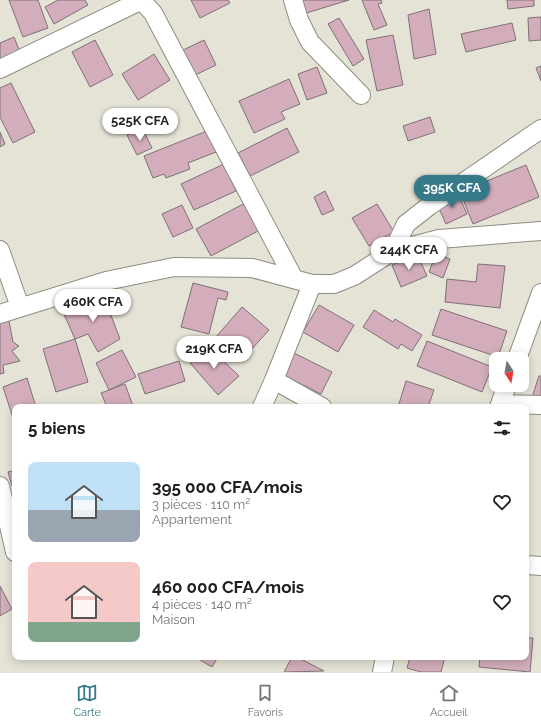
<!DOCTYPE html>
<html lang="fr">
<head>
<meta charset="utf-8">
<style>
	body { margin:0; font-family:Raleway,sans-serif; background:#f2f2f2; color:#202124; height:100vh; display:flex; flex-direction:column; font-size:15px; white-space:nowrap }
	* { box-sizing:border-box; margin:0 }
	p { font-size:13px; color:#757577 }
	.icon { flex:none; width:22px; height:22px; fill:none; stroke:currentColor; stroke-width:2; stroke-linecap:round; stroke-linejoin:round }
	.map { position:relative; flex:1; overflow:hidden }
	.drawer { position:absolute; left:12px; top:404px; width:517px; height:256px; display:flex; flex-direction:column; background:#fff; border-radius:8px; box-shadow:0 2px 10px #0003 }
	.drawer>* { flex:none }
	.needle { width:26px; rotate:169deg }
	.controls { position:absolute; left:489px; top:352px; display:grid; gap:8px }
	.controls a { display:grid; place-items:center; width:40px; height:40px; border-radius:8px; background:#fff; box-shadow:0 2px 10px #0003; font-size:20px }
	.price { position:absolute; translate:-50% -34px; padding:0 9px; border-radius:14px; background:#fff; color:#222; font-size:13px; line-height:26px; filter:drop-shadow(0 1px 2px #0008) }
	.price::after { content:''; position:absolute; left:50%; top:24px; width:12px; height:9px; margin-left:-6px; background:inherit; clip-path:polygon(0 0,100% 0,50% 100%) }
	.price.active { background:#367a89; color:#fff }
	ul { padding:0; list-style:none }
	li { display:flex; align-items:center; gap:12px; height:100px; padding:0 16px }
	li span { display:grid; place-items:center; flex:none; width:112px; height:80px; border-radius:8px; color:#555 }
	li>.icon { margin-inline-start:auto }
	span .icon { width:48px; height:48px; fill:#fffc; stroke-width:1 }
	li b { font-size:17px }
	h2 { display:flex; justify-content:space-between; align-items:center; height:48px; padding:0 16px; font-size:17px }
	.tab-bar { display:flex; justify-content:space-around; align-items:center; height:56px; border-top:1px solid #e0e0e0; background:#fff; font-size:11px; color:#757577 }
	.tab-bar a { display:grid; justify-items:center; gap:2px }
	.tab-bar .active { color:#367a89 }
	.map>svg:first-child { display:block }
	.building { fill:#d3adbc; stroke:#7e7176 }
	.lines { fill:none; stroke-linecap:round; stroke-linejoin:round }
	.minor-casing { stroke:#8f8d80; stroke-width:20 }
	.minor { stroke:#fff; stroke-width:18 }
</style>
</head>
<body>
<div class="map">
<svg width="541" height="672" viewBox="0 0 541 672">
	<rect width="100%" height="100%" fill="#e5e3d5"/>
	<path class="building" d="M 9,0 L 38,0 L 48,28 L 23,37 Z
		M 58,0 L 85,0 L 88,5 L 54,24 L 45,7 Z
		M 191,0 L 228,0 L 230,3 L 200,18 Z
		M 299,0 L 349,0 L 303,14 Z
		M 362,0 L 381,0 L 382,3 L 378,4 L 387,25 L 374,30 Z
		M 507,0 L 534,0 L 534,6 L 508,9 Z
		M 429,9 L 436,54 L 414,59 L 408,15 Z
		M 541,17 L 541,40 L 529,41 L 528,18 Z
		M 339,18 L 364,59 L 353,66 L 328,24 Z
		M 512,23 L 516,40 L 466,52 L 461,34 Z
		M 393,35 L 403,85 L 377,91 L 366,40 Z
		M 14,37 L 20,52 L 0,61 L 0,43 Z
		M 95,40 L 113,75 L 90,87 L 72,52 Z
		M 204,40 L 216,65 L 191,77 L 179,52 Z
		M 154,54 L 170,80 L 138,100 L 122,74 Z
		M 541,66 L 541,81 L 536,68 Z
		M 317,67 L 327,93 L 307,100 L 298,74 Z
		M 289,79 L 300,104 L 281,112 L 285,119 L 254,133 L 239,101 Z
		M 11,83 L 35,132 L 13,143 L 0,117 L 0,88 Z
		M 430,117 L 435,132 L 408,141 L 403,126 Z
		M 142,128 L 152,148 L 137,155 L 127,135 Z
		M 287,128 L 299,152 L 250,176 L 238,153 Z
		M 207,131 L 216,152 L 188,163 L 190,169 L 166,178 L 164,174 L 153,178 L 144,156 Z
		M 0,132 L 5,144 L 0,147 Z
		M 224,164 L 236,191 L 194,210 L 181,184 Z
		M 526,165 L 539,197 L 473,224 L 460,192 Z
		M 325,191 L 334,210 L 322,215 L 314,197 Z
		M 458,194 L 467,214 L 446,224 L 437,204 Z
		M 245,203 L 260,230 L 211,256 L 196,229 Z
		M 377,204 L 394,232 L 369,246 L 352,218 Z
		M 182,205 L 193,228 L 173,237 L 162,214 Z
		M 417,254 L 427,276 L 401,287 L 392,265 Z
		M 436,254 L 450,259 L 443,278 L 429,272 Z
		M 478,264 L 505,266 L 500,308 L 445,302 L 447,279 L 476,282 Z
		M 193,283 L 228,292 L 226,300 L 218,298 L 209,334 L 181,327 Z
		M 104,297 L 120,339 L 98,352 L 88,334 L 75,339 L 63,312 Z
		M 319,305 L 354,325 L 338,352 L 303,332 Z
		M 242,307 L 269,330 L 241,361 L 215,338 Z
		M 441,309 L 507,331 L 498,357 L 432,335 Z
		M 374,310 L 393,322 L 395,319 L 422,335 L 412,351 L 401,344 L 398,349 L 363,327 Z
		M 9,321 L 13,342 L 19,346 L 12,351 L 20,361 L 3,365 L 4,373 L 0,374 L 0,323 Z
		M 75,339 L 88,382 L 56,392 L 43,349 Z
		M 427,341 L 492,367 L 482,392 L 417,366 Z
		M 208,346 L 239,376 L 218,395 L 190,363 Z
		M 122,350 L 136,377 L 109,390 L 96,363 Z
		M 294,353 L 332,372 L 321,394 L 283,375 Z
		M 179,361 L 185,381 L 145,394 L 138,374 Z
		M 539,376 L 541,376 L 541,400 L 532,397 Z
		M 27,378 L 36,407 L 15,407 L 15,424 L 3,387 Z
		M 406,381 L 434,390 L 428,407 L 398,407 Z
		M 125,384 L 133,406 L 129,407 L 107,407 L 101,393 Z
		M 15,470 L 15,489 L 13,489 L 8,472 Z
		M 0,586 L 12,609 L 0,616 Z
		M 526,638 L 533,638 L 530,672 L 479,667 L 480,657 L 526,657 Z
		M 195,657 L 218,657 L 212,667 Z
		M 292,657 L 297,657 L 324,671 L 284,672 Z
		M 410,657 L 445,657 L 441,672 L 421,672 L 407,668 Z"/>
	<g class="lines">
		<g class="minor-casing">
			<path id="minor" d="M 141,0 L 153,13 L 294,279
				M 293,0 L 299,20 L 310,42 L 361,95
				M 0,69 L 142,0
				M 0,250 L 20,307
				M 393,251 L 406,224 L 429,206 L 541,129
				M 0,314 L 106,281 L 174,267 L 252,268 L 312,284 L 334,284 L 354,276 L 393,251 L 439,239 L 541,231
				M 517,359 L 541,293
				M 274,380 L 312,284
				M 500,404 L 541,405
				M 262,407 L 274,380 L 322,407
				M 499,407 L 507,385
				M 0,486 L 15,552
				M 526,565 L 541,566
				M 382,672 L 385,657"/>
		</g>
		<use href="#minor" class="minor"/>
	</g>
</svg>
<div class="controls">
<a><svg class="needle" viewBox="-14 -14 28 28"><path d="M0-13l5 13h-10z" fill="#e53935"/><path d="M0 13l5-13h-10z" fill="#757577"/></svg></a>
</div>
<b class="price" style="left:140px;top:142px">525K CFA</b>
<b class="price active" style="left:452px;top:209px">395K CFA</b>
<b class="price" style="left:409px;top:271px">244K CFA</b>
<b class="price" style="left:93px;top:323px">460K CFA</b>
<b class="price" style="left:214px;top:370px">219K CFA</b>
<section class="drawer">
<h2>5 biens<svg class="icon" aria-label="filters" viewBox="0 0 24 24"><path d="M4 7h16M4 17h16"/><circle cx="9" cy="7" r="2"/><circle cx="15" cy="17" r="2"/></svg></h2>
<ul>
<li><span style="background:linear-gradient(#bfe0f5 60%,#9aa5b1 0)"><svg class="icon" aria-label="home" viewBox="0 0 24 24"><path d="M3 11l9-7 9 7M6 9v11h12V9"/></svg></span><div><b>395 000 CFA/mois</b><p>3 pièces · 110 m²</p><p>Appartement</p></div><svg class="icon" aria-label="heart" viewBox="0 0 24 24"><path d="M12 20l-8-8c-3-5 5-10 8-4 3-6 11-1 8 4z"/></svg></li>
<li><span style="background:linear-gradient(#f6c9c9 75%,#7fa58c 0)"><svg class="icon" aria-label="home" viewBox="0 0 24 24"><path d="M3 11l9-7 9 7M6 9v11h12V9"/></svg></span><div><b>460 000 CFA/mois</b><p>4 pièces · 140 m²</p><p>Maison</p></div><svg class="icon" aria-label="heart" viewBox="0 0 24 24"><path d="M12 20l-8-8c-3-5 5-10 8-4 3-6 11-1 8 4z"/></svg></li>
</ul>
</section>
</div>
<nav class="tab-bar">
<a class="active"><svg class="icon" aria-label="map" viewBox="0 0 24 24"><path d="M3 6l6-2 6 2 6-2v14l-6 2-6-2-6 2zM9 4v14M15 6v14"/></svg>Carte</a>
<a><svg class="icon" aria-label="saved" viewBox="0 0 24 24"><path d="M7 4h10v16l-5-4-5 4z"/></svg>Favoris</a>
<a><svg class="icon" aria-label="home" viewBox="0 0 24 24"><path d="M3 11l9-7 9 7M6 9v11h12V9"/></svg>Accueil</a>
</nav>
</body>
</html>
